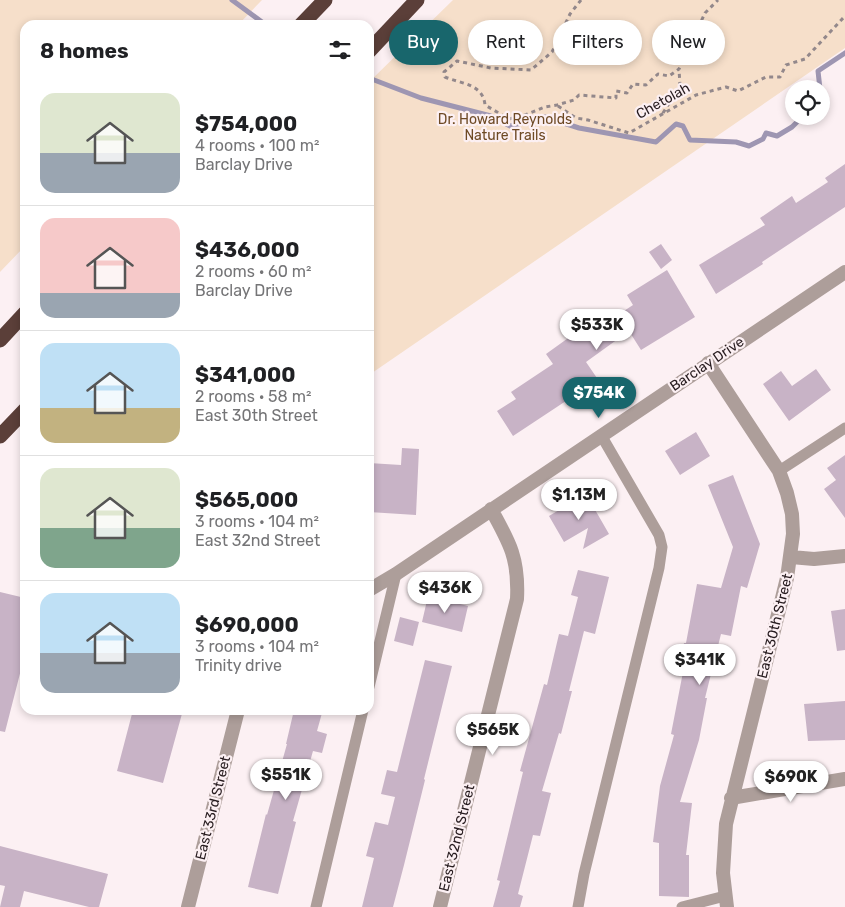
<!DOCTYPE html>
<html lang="en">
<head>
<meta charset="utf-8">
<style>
	body { margin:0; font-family:Rubik,sans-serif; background:#f2f2f2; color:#202124; height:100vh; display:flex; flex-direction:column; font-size:19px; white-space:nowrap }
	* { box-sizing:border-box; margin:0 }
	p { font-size:16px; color:#757577 }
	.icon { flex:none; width:28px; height:28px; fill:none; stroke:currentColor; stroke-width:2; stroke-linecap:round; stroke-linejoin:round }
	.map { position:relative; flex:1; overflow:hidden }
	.details { position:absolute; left:20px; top:20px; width:354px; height:695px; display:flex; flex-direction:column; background:#fff; border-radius:15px; box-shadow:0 2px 8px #0003 }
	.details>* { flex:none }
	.banner { position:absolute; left:389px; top:20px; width:381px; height:45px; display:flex; gap:10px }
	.controls { position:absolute; left:785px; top:80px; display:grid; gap:10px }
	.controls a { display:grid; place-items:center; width:45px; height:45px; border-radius:50%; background:#fff; box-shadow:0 2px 8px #0003; font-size:25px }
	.price { position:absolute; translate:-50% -42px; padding:0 11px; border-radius:18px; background:#fff; color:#222; font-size:16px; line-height:32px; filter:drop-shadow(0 1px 2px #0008) }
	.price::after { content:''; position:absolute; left:50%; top:30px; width:15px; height:11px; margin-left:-8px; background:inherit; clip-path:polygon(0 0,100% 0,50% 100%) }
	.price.current { background:#18666c; color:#fff }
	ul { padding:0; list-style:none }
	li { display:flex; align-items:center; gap:15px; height:125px; padding:0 20px }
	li+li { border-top:1px solid #e0e0e0 }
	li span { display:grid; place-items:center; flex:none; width:140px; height:100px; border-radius:15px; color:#555 }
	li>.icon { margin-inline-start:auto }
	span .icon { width:60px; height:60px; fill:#fffc; stroke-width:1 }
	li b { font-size:21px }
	h2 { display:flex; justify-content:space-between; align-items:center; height:60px; padding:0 20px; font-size:21px }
	.pill { padding:0 18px; border-radius:22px; background:#fff; box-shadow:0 2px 8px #0003; font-size:18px; line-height:45px }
	.pill.current { background:#18666c; color:#fff }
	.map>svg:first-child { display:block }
	.green { fill:#f6dfca }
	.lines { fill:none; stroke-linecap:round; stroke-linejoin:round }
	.stream { stroke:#9e96b2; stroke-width:5 }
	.building { fill:#c8b3c6 }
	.path { stroke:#93888b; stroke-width:3; stroke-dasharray:4 4; stroke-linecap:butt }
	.service { stroke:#ad9e9a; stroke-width:11 }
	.minor { stroke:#ad9e9a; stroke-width:14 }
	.motorway { stroke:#5b3f39; stroke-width:15 }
	.labels { text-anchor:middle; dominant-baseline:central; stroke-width:4.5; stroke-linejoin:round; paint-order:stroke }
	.street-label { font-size:14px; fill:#271c1f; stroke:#fcf0f3 }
	.park-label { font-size:14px; fill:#6e4a25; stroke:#fcf0f3 }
</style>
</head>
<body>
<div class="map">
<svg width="845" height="907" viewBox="0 0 845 907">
	<rect width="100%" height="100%" fill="#fcf0f3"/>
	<path class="green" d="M 0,0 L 262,0 L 238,25 L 25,25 L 25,246 L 0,272 Z
		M 453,0 L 845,0 L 845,48 L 369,375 L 369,82 Z"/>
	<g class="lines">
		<path class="stream" d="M 232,0 L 266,25
			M 369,78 L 421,98 L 491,116 L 510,126 L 545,117 L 579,128 L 656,142 L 676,124 L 683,126 L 690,140 L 736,142 L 749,146 L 763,139 L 766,133 L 777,136 L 792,127 L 803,116
			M 820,89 L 818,71 L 845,53"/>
	</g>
	<path class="building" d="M 845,164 L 845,207 L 762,262 L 763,264 L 716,294 L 699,265 L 765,225 L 760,218 L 792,196 L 796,203 L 828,182 L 825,178 Z
		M 661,244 L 672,260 L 661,269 L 649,252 Z
		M 667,270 L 695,317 L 641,350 L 629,331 L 586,362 L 599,381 L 576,397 L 575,395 L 513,436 L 497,411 L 516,399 L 511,392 L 553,364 L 546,354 L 596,318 L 601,326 L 633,305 L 627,295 Z
		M 816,369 L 831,390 L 789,421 L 763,384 L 781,371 L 792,386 Z
		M 696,432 L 710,456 L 680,475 L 665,451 Z
		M 402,448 L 419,449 L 416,515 L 369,512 L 369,463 L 401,465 Z
		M 845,455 L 845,518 L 824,489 L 836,480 L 827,468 Z
		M 733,475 L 760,544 L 747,588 L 741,586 L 731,636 L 721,634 L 705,698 L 707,698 L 699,740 L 680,802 L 692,803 L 686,855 L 689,855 L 689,897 L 659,896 L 659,843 L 653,842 L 660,786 L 674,735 L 671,734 L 683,672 L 677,671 L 684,643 L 686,643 L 697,584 L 721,588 L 733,547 L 708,485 Z
		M 586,494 L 609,534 L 583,549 L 588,528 L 564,542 L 549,516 Z
		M 578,570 L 609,577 L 595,634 L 584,631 L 569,691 L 572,691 L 561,734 L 559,733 L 542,791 L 551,793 L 540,836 L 533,835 L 518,894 L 523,896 L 520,907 L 493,907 L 500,881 L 497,880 L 523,772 L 520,771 L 544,684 L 547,685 L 559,634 L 568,636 L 578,597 L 571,595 Z
		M 0,592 L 25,598 L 25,654 L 5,732 L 0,731 Z
		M 428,596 L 468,606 L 462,632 L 422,622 Z
		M 845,609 L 845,650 L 837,651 L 831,611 Z
		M 400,617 L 419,622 L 413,646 L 394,641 Z
		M 425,660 L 452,666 L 424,779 L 425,780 L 404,865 L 393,907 L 362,907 L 374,858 L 366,856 L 375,822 L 388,825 L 395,797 L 381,794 L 387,770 L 397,772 Z
		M 845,701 L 845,740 L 808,741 L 804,704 Z
		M 133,710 L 183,710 L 163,783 L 117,771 Z
		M 294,710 L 310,710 L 322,713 L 317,731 L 327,734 L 322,753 L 313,751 L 293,821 L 296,822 L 278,894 L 248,887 L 266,814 L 267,815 L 287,744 L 286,744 Z
		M 0,846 L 108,874 L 99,907 L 89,907 L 24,891 L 20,907 L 0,907 L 5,886 L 0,885 Z"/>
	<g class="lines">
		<path class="path" d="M 581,0 L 570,14 L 552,52 L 531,70 L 491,68 L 457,61 L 444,72 L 445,77 C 462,84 483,84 485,105 L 509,119 L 525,115 L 545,107 L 557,105 L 574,100 L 579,95 L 616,98 L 616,91 L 627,93 L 633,84 L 646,85 L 658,74 L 669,76 L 679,69 L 705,13 L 718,0
			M 558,106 L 576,118 L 588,120 L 629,133 L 696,95 L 726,87 L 738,91 L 766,77 L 780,77 L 786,65 L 805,59 L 845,16
			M 663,113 L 680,86 L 679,69"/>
		<path class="service" d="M 779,471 L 845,428
			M 369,687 L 396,574
			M 316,907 L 363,710
			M 578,907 L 584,874 L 659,568 L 662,547 L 659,535 L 601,435
			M 682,907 L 725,896"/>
		<path class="minor" d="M 708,363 L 779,471 L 787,493 L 792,514 L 793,534 L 787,578 L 726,824 L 723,873 L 727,907
			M 791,557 L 814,559 L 845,556
			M 369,590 L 396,574 L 845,272
			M 731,798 L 845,779
			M 188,907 L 238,710
			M 440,907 L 517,599 C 519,559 510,543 491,509"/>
		<path class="motorway" d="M 301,25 L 325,0
			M 369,51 L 417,0
			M 0,340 L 25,313
			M 0,436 L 25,410"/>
	</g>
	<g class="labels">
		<g class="street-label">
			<text transform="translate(663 101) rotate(-29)">Chetolah</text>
			<text transform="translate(707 364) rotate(-34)">Barclay Drive</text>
			<text transform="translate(775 626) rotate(-76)">East 30th Street</text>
			<text transform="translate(213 808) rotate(-76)">East 33rd Street</text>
			<text transform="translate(457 838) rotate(-76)">East 32nd Street</text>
		</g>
		<g class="park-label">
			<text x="505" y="119">Dr. Howard Reynolds<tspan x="505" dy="16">Nature Trails</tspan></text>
		</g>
	</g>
</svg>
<div class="controls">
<a><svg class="icon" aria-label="locate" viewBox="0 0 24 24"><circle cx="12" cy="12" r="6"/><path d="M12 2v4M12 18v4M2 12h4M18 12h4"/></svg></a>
</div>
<b class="price" style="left:597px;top:351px">$533K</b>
<b class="price current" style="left:599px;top:419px">$754K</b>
<b class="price" style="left:579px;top:521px">$1.13M</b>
<b class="price" style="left:445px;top:614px">$436K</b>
<b class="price" style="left:700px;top:686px">$341K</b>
<b class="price" style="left:493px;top:756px">$565K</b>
<b class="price" style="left:286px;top:801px">$551K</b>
<b class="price" style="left:791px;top:803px">$690K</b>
<div class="banner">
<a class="pill current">Buy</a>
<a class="pill">Rent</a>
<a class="pill">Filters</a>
<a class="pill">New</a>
</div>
<section class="details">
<h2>8 homes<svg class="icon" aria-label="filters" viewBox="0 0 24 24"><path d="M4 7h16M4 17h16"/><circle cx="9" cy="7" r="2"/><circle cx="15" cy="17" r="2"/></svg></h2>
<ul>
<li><span style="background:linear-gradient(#dfe7d0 60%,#9aa5b1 0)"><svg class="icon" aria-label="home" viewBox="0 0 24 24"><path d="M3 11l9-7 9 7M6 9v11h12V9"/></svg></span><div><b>$754,000</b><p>4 rooms · 100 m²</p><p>Barclay Drive</p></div></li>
<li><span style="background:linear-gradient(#f6c9c9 75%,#9aa5b1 0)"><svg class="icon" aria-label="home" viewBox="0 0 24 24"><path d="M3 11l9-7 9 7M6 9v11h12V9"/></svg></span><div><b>$436,000</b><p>2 rooms · 60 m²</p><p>Barclay Drive</p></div></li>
<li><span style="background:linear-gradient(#bfe0f5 65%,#c2b280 0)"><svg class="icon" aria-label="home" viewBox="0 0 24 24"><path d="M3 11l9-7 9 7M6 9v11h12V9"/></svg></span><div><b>$341,000</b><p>2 rooms · 58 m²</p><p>East 30th Street</p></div></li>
<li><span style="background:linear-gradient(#dfe7d0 60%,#7fa58c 0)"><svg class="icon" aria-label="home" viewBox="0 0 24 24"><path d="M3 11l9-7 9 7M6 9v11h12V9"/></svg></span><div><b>$565,000</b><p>3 rooms · 104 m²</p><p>East 32nd Street</p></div></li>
<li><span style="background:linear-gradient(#bfe0f5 60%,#9aa5b1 0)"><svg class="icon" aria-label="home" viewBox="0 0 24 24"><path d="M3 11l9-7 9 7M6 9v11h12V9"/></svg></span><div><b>$690,000</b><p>3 rooms · 104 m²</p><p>Trinity drive</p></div></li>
</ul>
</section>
</div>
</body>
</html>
